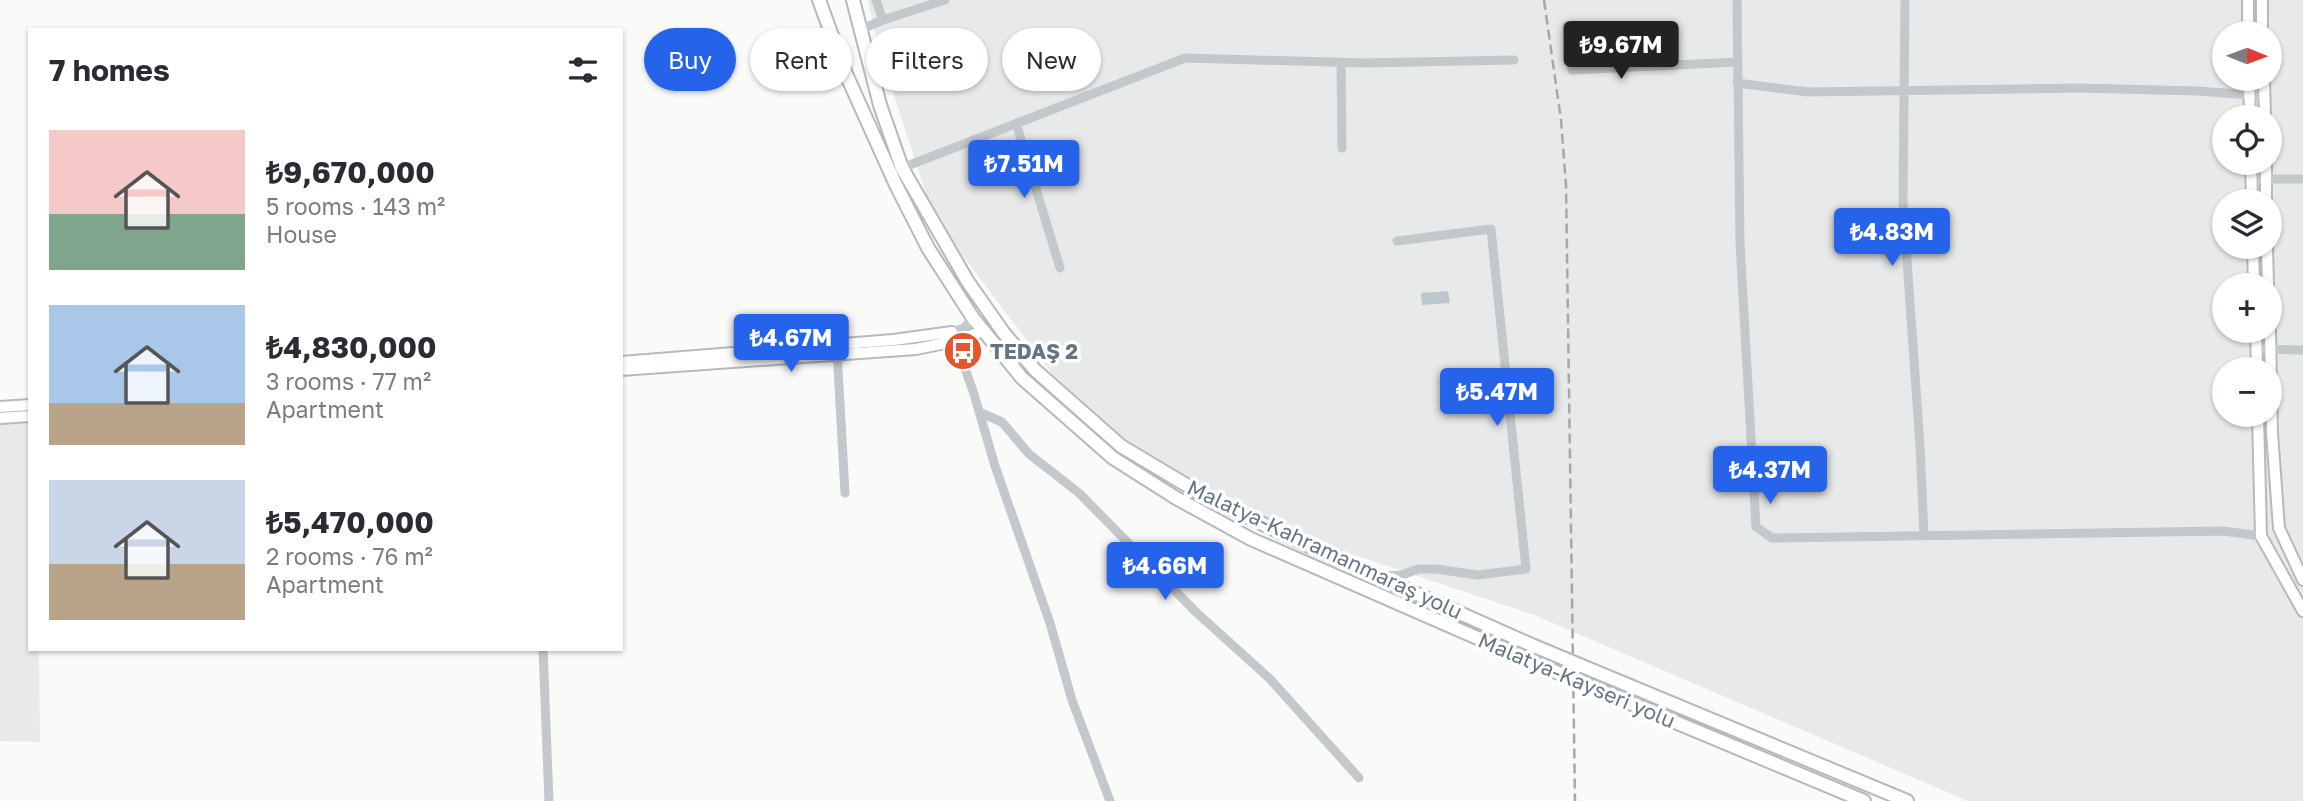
<!DOCTYPE html>
<html lang="en">
<head>
<meta charset="utf-8">
<style>
	body { margin:0; font-family:"Golos Text",sans-serif; background:#f2f2f3; color:#2b2b33; height:100vh; display:flex; flex-direction:column; font-size:26px; white-space:nowrap }
	* { box-sizing:border-box; margin:0 }
	p { font-size:23px; color:#7c7c81 }
	.icon { flex:none; width:38px; height:38px; fill:none; stroke:currentColor; stroke-width:2; stroke-linecap:round; stroke-linejoin:round }
	.map { position:relative; flex:1; overflow:hidden }
	.panel { position:absolute; left:28px; top:28px; width:595px; height:623px; display:flex; flex-direction:column; background:#fff; border-radius:0px; box-shadow:0 2px 5px #0004 }
	.panel>* { flex:none }
	.banner { position:absolute; left:644px; top:28px; width:665px; height:63px; display:flex; gap:14px }
	.needle { width:46px; rotate:91deg }
	.tools { position:absolute; left:2212px; top:21px; display:grid; gap:14px }
	.tools a { display:grid; place-items:center; width:70px; height:70px; border-radius:50%; background:#fff; box-shadow:0 2px 5px #0004; font-size:35px }
	.price { position:absolute; translate:-50% -60px; padding:0 16px; border-radius:7px; background:#2563eb; color:#fff; font-size:23px; line-height:46px; filter:drop-shadow(0 2px 4px #0008) }
	.price::after { content:''; position:absolute; left:50%; top:42px; width:21px; height:16px; margin-left:-10px; background:inherit; clip-path:polygon(0 0,100% 0,50% 100%) }
	.price.selected { background:#222; color:#fff }
	ul { padding:0; list-style:none }
	li { display:flex; align-items:center; gap:21px; height:175px; padding:0 21px }
	li span { display:grid; place-items:center; flex:none; width:196px; height:140px; border-radius:0px; color:#555 }
	li>.icon { margin-inline-start:auto }
	span .icon { width:84px; height:84px; fill:#fffc; stroke-width:1 }
	li b { font-size:30px }
	h2 { display:flex; justify-content:space-between; align-items:center; height:84px; padding:0 21px; font-size:30px }
	.pill { padding:0 24px; border-radius:32px; background:#fff; box-shadow:0 2px 5px #0004; font-size:24px; line-height:63px }
	.pill.selected { background:#2563eb; color:#fff }
	.map>svg:first-child { display:block }
	.built { fill:#e8e9e9; fill-rule:evenodd }
	.water { fill:#bbc7cb }
	.lines { fill:none; stroke-linecap:round; stroke-linejoin:round }
	.major-casing { stroke:#b5babe; stroke-width:14 }
	.highway-casing { stroke:#b4b9bd; stroke-width:16 }
	.minor { stroke:#c3c8cc; stroke-width:9 }
	.major { stroke:#fff; stroke-width:10 }
	.highway { stroke:#fff; stroke-width:12 }
	.rail { stroke:#a2aab0; stroke-width:2.5; stroke-dasharray:10 5; stroke-linecap:butt }
	.highway-bridge-casing { stroke:#b4b9bd; stroke-width:16; stroke-linecap:butt }
	.highway-bridge { stroke:#fff; stroke-width:12 }
	.labels { text-anchor:middle; dominant-baseline:central; stroke-width:7; stroke-linejoin:round; paint-order:stroke }
	.poi-label { font-size:21px; font-weight:bold; fill:#657683; stroke:#fff; text-anchor:start }
	.street-label { font-size:21px; fill:#657683; stroke:#fff }
</style>
</head>
<body>
<div class="map">
<svg width="2303" height="801" viewBox="0 0 2303 801">
	<rect width="100%" height="100%" fill="#fafaf8"/>
	<path class="built" d="M 868,0 L 2303,0 L 2303,801 L 1968,801 L 1534,615 L 1313,541 L 1150,461 L 1054,376 L 934,218 L 878,47 ZM 2224,33 L 2270,33 L 2270,79 L 2224,79 ZM 2224,117 L 2270,117 L 2270,163 L 2224,163 ZM 2224,201 L 2270,201 L 2270,247 L 2224,247 ZM 2224,285 L 2270,285 L 2270,331 L 2224,331 ZM 2224,369 L 2270,369 L 2270,415 L 2224,415 Z
		M 30,416 L 30,649 L 39,649 L 40,742 L 0,741 L 0,417 Z"/>
	<path class="water" d="M 1448,291 L 1450,303 L 1422,305 L 1421,293 Z"/>
	<g class="lines">
		<g class="major-casing">
			<path id="major" d="M 2248,0 L 2248,33
				M 2262,0 L 2262,33
				M 2249,79 L 2250,117
				M 2264,79 L 2265,117
				M 2251,163 L 2252,201
				M 2266,163 L 2266,201
				M 2253,247 L 2254,285
				M 2267,247 L 2268,285
				M 2256,331 L 2257,369
				M 2270,331 L 2272,433 L 2279,528 L 2303,580
				M 621,362 L 893,340 L 952,332
				M 621,370 L 916,349 L 955,341 L 983,331
				M 0,407 L 30,405
				M 2258,415 L 2261,536 L 2303,611
				M 0,418 L 30,416"/>
		</g>
		<g class="highway-casing">
			<path id="highway" d="M 819,0 L 846,74 L 896,185 L 928,248 L 973,318 L 1022,378 L 1113,458 L 1176,498 L 1251,539 L 1537,664
				M 853,0 L 880,105 L 902,168 L 968,282 L 1003,332 L 1035,370 L 1121,446 L 1208,498 L 1309,546 L 1534,646
				M 1594,671 L 1907,801
				M 1589,686 L 1864,801"/>
		</g>
		<path class="minor" d="M 876,0 L 883,20
			M 1737,0 L 1740,243 L 1756,527 L 1772,538 L 2223,531 L 2261,536
			M 1905,0 L 1903,203 L 1920,446 L 1924,535
			M 1567,26 L 1572,70 L 1737,62
			M 862,29 L 883,20 L 945,0
			M 1341,63 L 1342,148
			M 1737,83 L 1808,92 L 2079,88 L 2198,91 L 2264,96
			M 1016,123 L 1060,268
			M 902,168 L 1185,58 L 1365,63 L 1514,60
			M 2252,179 L 2303,179
			M 973,318 L 964,328 L 952,332 L 974,394 L 995,466 L 1050,623 L 1072,700 L 1110,801
			M 2256,349 L 2303,350
			M 837,350 L 845,493
			M 979,412 L 1002,422 L 1029,454 L 1079,493 L 1197,613 L 1270,679 L 1359,778
			M 1380,576 L 1402,575 L 1418,569 L 1436,569 L 1478,575 L 1526,569 L 1491,229 L 1397,241
			M 543,649 L 549,801"/>
		<use href="#major" class="major"/>
		<use href="#highway" class="highway"/>
		<path class="rail" d="M 1544,0 L 1561,120 L 1566,185 L 1575,801"/>
		<g class="highway-bridge-casing">
			<path id="highway-bridge" d="M 1534,646 L 1594,671
				M 1537,664 L 1589,686"/>
		</g>
		<use href="#highway-bridge" class="highway-bridge"/>
	</g>
	<defs>
		<g id="bus-disc" transform="scale(2.0125)"><circle r="9.5" fill="#e4572e" stroke="#fff"/><path d="M-5-6H5V4H4V6H2V4H-2V6H-4V4H-5ZM-3.5-4V0h7V-4ZM-3.5 1.2v1.5H-2V1.2ZM2 1.2v1.5H3.5V1.2Z" fill="#fff"/></g>
	</defs>
	<g fill-rule="evenodd">
		<use href="#bus-disc" x="963" y="351"/>
	</g>
	<g class="labels">
		<g class="poi-label">
			<text x="990" y="351">TEDAŞ 2</text>
		</g>
		<g class="street-label">
			<text transform="translate(1325 549) rotate(25)">Malatya-Kahramanmaraş yolu</text>
			<text transform="translate(1577 680) rotate(23)">Malatya-Kayseri yolu</text>
		</g>
	</g>
</svg>
<div class="tools">
<a><svg class="needle" viewBox="-14 -14 28 28"><path d="M0-13l5 13h-10z" fill="#e53935"/><path d="M0 13l5-13h-10z" fill="#7c7c81"/></svg></a>
<a><svg class="icon" aria-label="locate" viewBox="0 0 24 24"><circle cx="12" cy="12" r="6"/><path d="M12 2v4M12 18v4M2 12h4M18 12h4"/></svg></a>
<a><svg class="icon" aria-label="layers" viewBox="0 0 24 24"><path d="M12 4l9 5-9 5-9-5zM3 14l9 5 9-5"/></svg></a>
<a>+</a>
<a>−</a>
</div>
<b class="price selected" style="left:1621px;top:81px">₺9.67M</b>
<b class="price" style="left:1024px;top:200px">₺7.51M</b>
<b class="price" style="left:1892px;top:268px">₺4.83M</b>
<b class="price" style="left:791px;top:374px">₺4.67M</b>
<b class="price" style="left:1497px;top:428px">₺5.47M</b>
<b class="price" style="left:1770px;top:506px">₺4.37M</b>
<b class="price" style="left:1165px;top:602px">₺4.66M</b>
<div class="banner">
<a class="pill selected">Buy</a>
<a class="pill">Rent</a>
<a class="pill">Filters</a>
<a class="pill">New</a>
</div>
<section class="panel">
<h2>7 homes<svg class="icon" aria-label="filters" viewBox="0 0 24 24"><path d="M4 7h16M4 17h16"/><circle cx="9" cy="7" r="2"/><circle cx="15" cy="17" r="2"/></svg></h2>
<ul>
<li><span style="background:linear-gradient(#f6c9c9 60%,#7fa58c 0)"><svg class="icon" aria-label="home" viewBox="0 0 24 24"><path d="M3 11l9-7 9 7M6 9v11h12V9"/></svg></span><div><b>₺9,670,000</b><p>5 rooms · 143 m²</p><p>House</p></div></li>
<li><span style="background:linear-gradient(#a9c7e8 70%,#b9a48a 0)"><svg class="icon" aria-label="home" viewBox="0 0 24 24"><path d="M3 11l9-7 9 7M6 9v11h12V9"/></svg></span><div><b>₺4,830,000</b><p>3 rooms · 77 m²</p><p>Apartment</p></div></li>
<li><span style="background:linear-gradient(#c9d6e8 60%,#b9a48a 0)"><svg class="icon" aria-label="home" viewBox="0 0 24 24"><path d="M3 11l9-7 9 7M6 9v11h12V9"/></svg></span><div><b>₺5,470,000</b><p>2 rooms · 76 m²</p><p>Apartment</p></div></li>
</ul>
</section>
</div>
</body>
</html>
